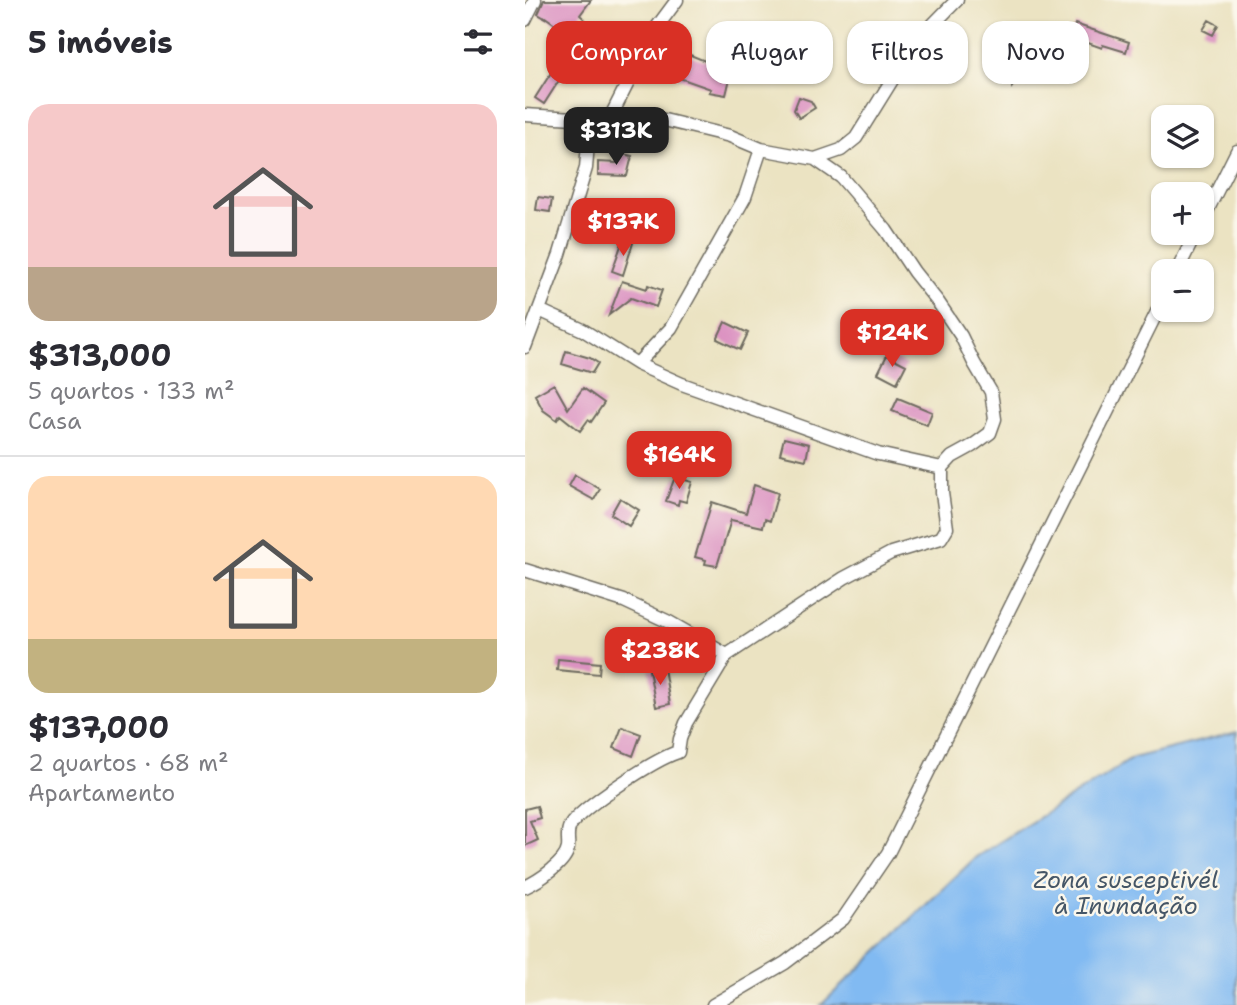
<!DOCTYPE html>
<html lang="pt">
<head>
<meta charset="utf-8">
<style>
	body { margin:0; font-family:"Shantell Sans",sans-serif; background:#f7f7f7; color:#2b2b33; height:100vh; display:flex; flex-direction:column; font-size:26px; white-space:nowrap }
	* { box-sizing:border-box; margin:0 }
	p { font-size:23px; color:#7c7c81 }
	.icon { flex:none; width:38px; height:38px; fill:none; stroke:currentColor; stroke-width:2; stroke-linecap:round; stroke-linejoin:round }
	.map { position:relative; flex:1; overflow:hidden }
	.drawer { display:flex; flex-direction:column; background:#fff; width:525px }
	.drawer>* { flex:none }
	.hud { position:absolute; left:21px; top:21px; width:584px; height:63px; display:flex; gap:14px }
	.tools { position:absolute; left:626px; top:105px; display:grid; gap:14px }
	.tools a { display:grid; place-items:center; width:63px; height:63px; border-radius:14px; background:#fff; box-shadow:0 2px 5px #0004; font-size:35px }
	.price { position:absolute; translate:-50% -60px; padding:0 16px; border-radius:14px; background:#d93025; color:#fff; font-size:23px; line-height:46px; filter:drop-shadow(0 2px 4px #0008) }
	.price::after { content:''; position:absolute; left:50%; top:42px; width:21px; height:16px; margin-left:-10px; background:inherit; clip-path:polygon(0 0,100% 0,50% 100%) }
	.price.selected { background:#222; color:#fff }
	ul { padding:0; list-style:none }
	li { display:grid; align-content:center; gap:14px; height:371px; padding:0 28px }
	li+li { border-top:2px solid #e1e1e2 }
	li span { display:grid; place-items:center; height:217px; border-radius:21px; color:#555 }
	li>.icon { margin-inline-start:auto }
	span .icon { width:126px; height:126px; fill:#fffc; stroke-width:1 }
	li b { font-size:30px }
	h2 { display:flex; justify-content:space-between; align-items:center; height:84px; padding:0 28px; font-size:30px }
	.chip { padding:0 24px; border-radius:21px; background:#fff; box-shadow:0 2px 5px #0004; font-size:24px; line-height:63px }
	.chip.selected { background:#d93025; color:#fff }
	main { display:flex; flex:1; min-height:0 }
	.map>svg:first-child { display:block }
	.water { fill:#81baf2; stroke:#56728e; stroke-width:2 }
	.building { fill:#db92c1 }
	.lines { fill:none; stroke-linecap:round; stroke-linejoin:round }
	.minor-casing { stroke:#6e6b60; stroke-width:15 }
	.minor { stroke:#fff; stroke-width:12 }
	.labels { text-anchor:middle; dominant-baseline:central; stroke-width:5; stroke-linejoin:round; paint-order:stroke }
	.water-label { font-size:23px; font-style:italic; fill:#455667; stroke:#fbf7ec }
</style>
</head>
<body>
<main>
<section class="drawer">
<h2>5 imóveis<svg class="icon" aria-label="filters" viewBox="0 0 24 24"><path d="M4 7h16M4 17h16"/><circle cx="9" cy="7" r="2"/><circle cx="15" cy="17" r="2"/></svg></h2>
<ul>
<li><span style="background:linear-gradient(#f6c9c9 75%,#b9a48a 0)"><svg class="icon" aria-label="home" viewBox="0 0 24 24"><path d="M3 11l9-7 9 7M6 9v11h12V9"/></svg></span><div><b>$313,000</b><p>5 quartos · 133 m²</p><p>Casa</p></div></li>
<li><span style="background:linear-gradient(#ffd9b3 75%,#c2b280 0)"><svg class="icon" aria-label="home" viewBox="0 0 24 24"><path d="M3 11l9-7 9 7M6 9v11h12V9"/></svg></span><div><b>$137,000</b><p>2 quartos · 68 m²</p><p>Apartamento</p></div></li>
</ul>
</section>
<div class="map">
<svg width="712" height="1005" viewBox="0 0 712 1005">
	<rect width="100%" height="100%" fill="#fbf7ec"/>
	<filter id="ink" filterUnits="userSpaceOnUse"><feTurbulence type="fractalNoise" baseFrequency=".0143" numOctaves="2"/><feDisplacementMap in="SourceGraphic" scale="14" xChannelSelector="R" yChannelSelector="G"/><feConvolveMatrix kernelMatrix="1 2 1 2 8 2 1 2 1" color-interpolation-filters="sRGB"/></filter>
	<filter id="wash" filterUnits="userSpaceOnUse"><feTurbulence type="fractalNoise" baseFrequency=".00686" numOctaves="4" result="noise"/><feDisplacementMap in="SourceGraphic" scale="28" xChannelSelector="R" yChannelSelector="G"/><feGaussianBlur stdDeviation="1.57" result="paint"/><feColorMatrix in="noise" values="0 0 0 0 0 0 0 0 0 0 0 0 0 0 0 0 0 1.4 0 .05"/><feComposite in="paint" operator="in"/></filter>
	<g filter="url(#wash)">
		<rect width="100%" height="100%" fill="#ebe3c2"/>
		<path class="water" d="M 712,732 L 712,1005 L 296,1005 L 451,857 L 608,758 Z"/>
		<g id="blocks">
			<path class="building" d="M 19,0 L 66,0 L 55,15 L 70,29 L 59,40 L 47,27 L 43,33 L 20,17 L 20,18 L 13,14 Z
				M 684,20 L 693,25 L 688,35 L 678,30 Z
				M 550,24 L 604,42 L 601,52 L 578,45 L 577,48 L 546,37 Z
				M 200,29 L 212,34 L 205,52 L 214,55 L 209,67 L 208,66 L 201,95 L 184,92 L 186,89 L 149,76 L 153,61 L 137,57 L 141,42 L 155,46 L 153,50 L 180,61 L 181,59 L 186,61 L 189,53 L 191,54 Z
				M 492,51 L 517,61 L 518,57 L 532,62 L 527,77 L 520,73 L 517,82 L 495,75 L 487,87 L 486,70 Z
				M 38,54 L 47,60 L 19,104 L 10,98 Z
				M 274,97 L 286,101 L 290,108 L 274,118 L 269,110 Z
				M 94,153 L 107,156 L 102,176 L 73,175 L 73,162 L 92,163 Z
				M 13,197 L 27,199 L 25,212 L 11,210 Z
				M 129,220 L 141,225 L 135,241 L 123,236 Z
				M 98,240 L 108,243 L 98,275 L 87,271 Z
				M 97,281 L 122,289 L 123,285 L 137,290 L 131,307 L 106,298 L 84,315 Z
				M 200,322 L 223,333 L 215,350 L 192,339 Z
				M 41,351 L 65,358 L 73,363 L 67,373 L 37,364 Z
				M 362,355 L 381,365 L 372,383 L 353,373 Z
				M 29,384 L 43,409 L 58,388 L 79,403 L 66,422 L 63,420 L 55,431 L 35,415 L 32,420 L 18,410 L 10,395 Z
				M 373,398 L 407,412 L 402,425 L 367,411 Z
				M 259,438 L 284,444 L 281,460 L 255,454 Z
				M 50,475 L 75,489 L 69,500 L 44,486 Z
				M 150,477 L 167,482 L 161,502 L 154,500 L 153,505 L 141,501 Z
				M 229,485 L 253,493 L 245,521 L 240,519 L 238,527 L 206,520 L 192,566 L 180,564 L 181,560 L 170,557 L 187,502 L 221,513 Z
				M 95,498 L 114,510 L 104,526 L 86,514 Z
				M 33,659 L 75,663 L 74,674 L 32,670 Z
				M 139,668 L 145,704 L 131,707 L 124,670 Z
				M 97,727 L 116,734 L 108,756 L 89,748 Z
				M 12,806 L 15,818 L 5,821 L 13,840 L 0,846 L 0,809 Z"/>
		</g>
	</g>
	<g filter="url(#ink)">
		<use href="#blocks" fill-opacity="0" stroke="#6e6b60" stroke-width="2"/>
		<g class="lines">
			<g class="minor-casing">
				<path id="minor" d="M 0,20 L 10,0
					M 0,115 L 65,119 L 86,116 L 131,118 L 205,136 L 236,149 L 290,159 L 316,177 L 361,230 L 389,272 L 413,302 L 436,336 L 449,363 L 466,392 L 470,419 L 465,433 L 447,446 L 427,457 L 417,468 L 417,493 L 422,528 L 416,538 L 366,553 L 319,578 L 202,655 L 161,723 L 155,739 L 153,752 C 131,759 56,807 45,826 C 41,833 44,840 43,848 C 41,863 13,881 0,887
					M 86,116 L 129,31 L 152,0
					M 290,159 L 316,150 L 331,138 L 390,43 L 432,0
					M 677,221 L 712,151
					M 652,271 L 671,233
					M 14,310 L 58,330 L 112,364 L 157,384 L 353,454 L 417,468
					M 0,347 L 35,254 L 61,168 L 65,119
					M 112,364 L 146,328 L 220,197 L 236,149
					M 0,570 L 99,601 L 144,622 L 202,655
					M 188,1005 L 260,963 L 318,919 L 363,853 L 639,298"/>
			</g>
			<use href="#minor" class="minor"/>
		</g>
	</g>
	<g class="labels">
		<g class="water-label">
			<text x="601" y="880">Zona susceptivél<tspan x="601" dy="26">à Inundação</tspan></text>
		</g>
	</g>
</svg>
<div class="tools">
<a><svg class="icon" aria-label="layers" viewBox="0 0 24 24"><path d="M12 4l9 5-9 5-9-5zM3 14l9 5 9-5"/></svg></a>
<a>+</a>
<a>−</a>
</div>
<b class="price selected" style="left:91px;top:167px">$313K</b>
<b class="price" style="left:98px;top:258px">$137K</b>
<b class="price" style="left:367px;top:369px">$124K</b>
<b class="price" style="left:154px;top:491px">$164K</b>
<b class="price" style="left:135px;top:687px">$238K</b>
<div class="hud">
<a class="chip selected">Comprar</a>
<a class="chip">Alugar</a>
<a class="chip">Filtros</a>
<a class="chip">Novo</a>
</div>
</div>
</main>
</body>
</html>
